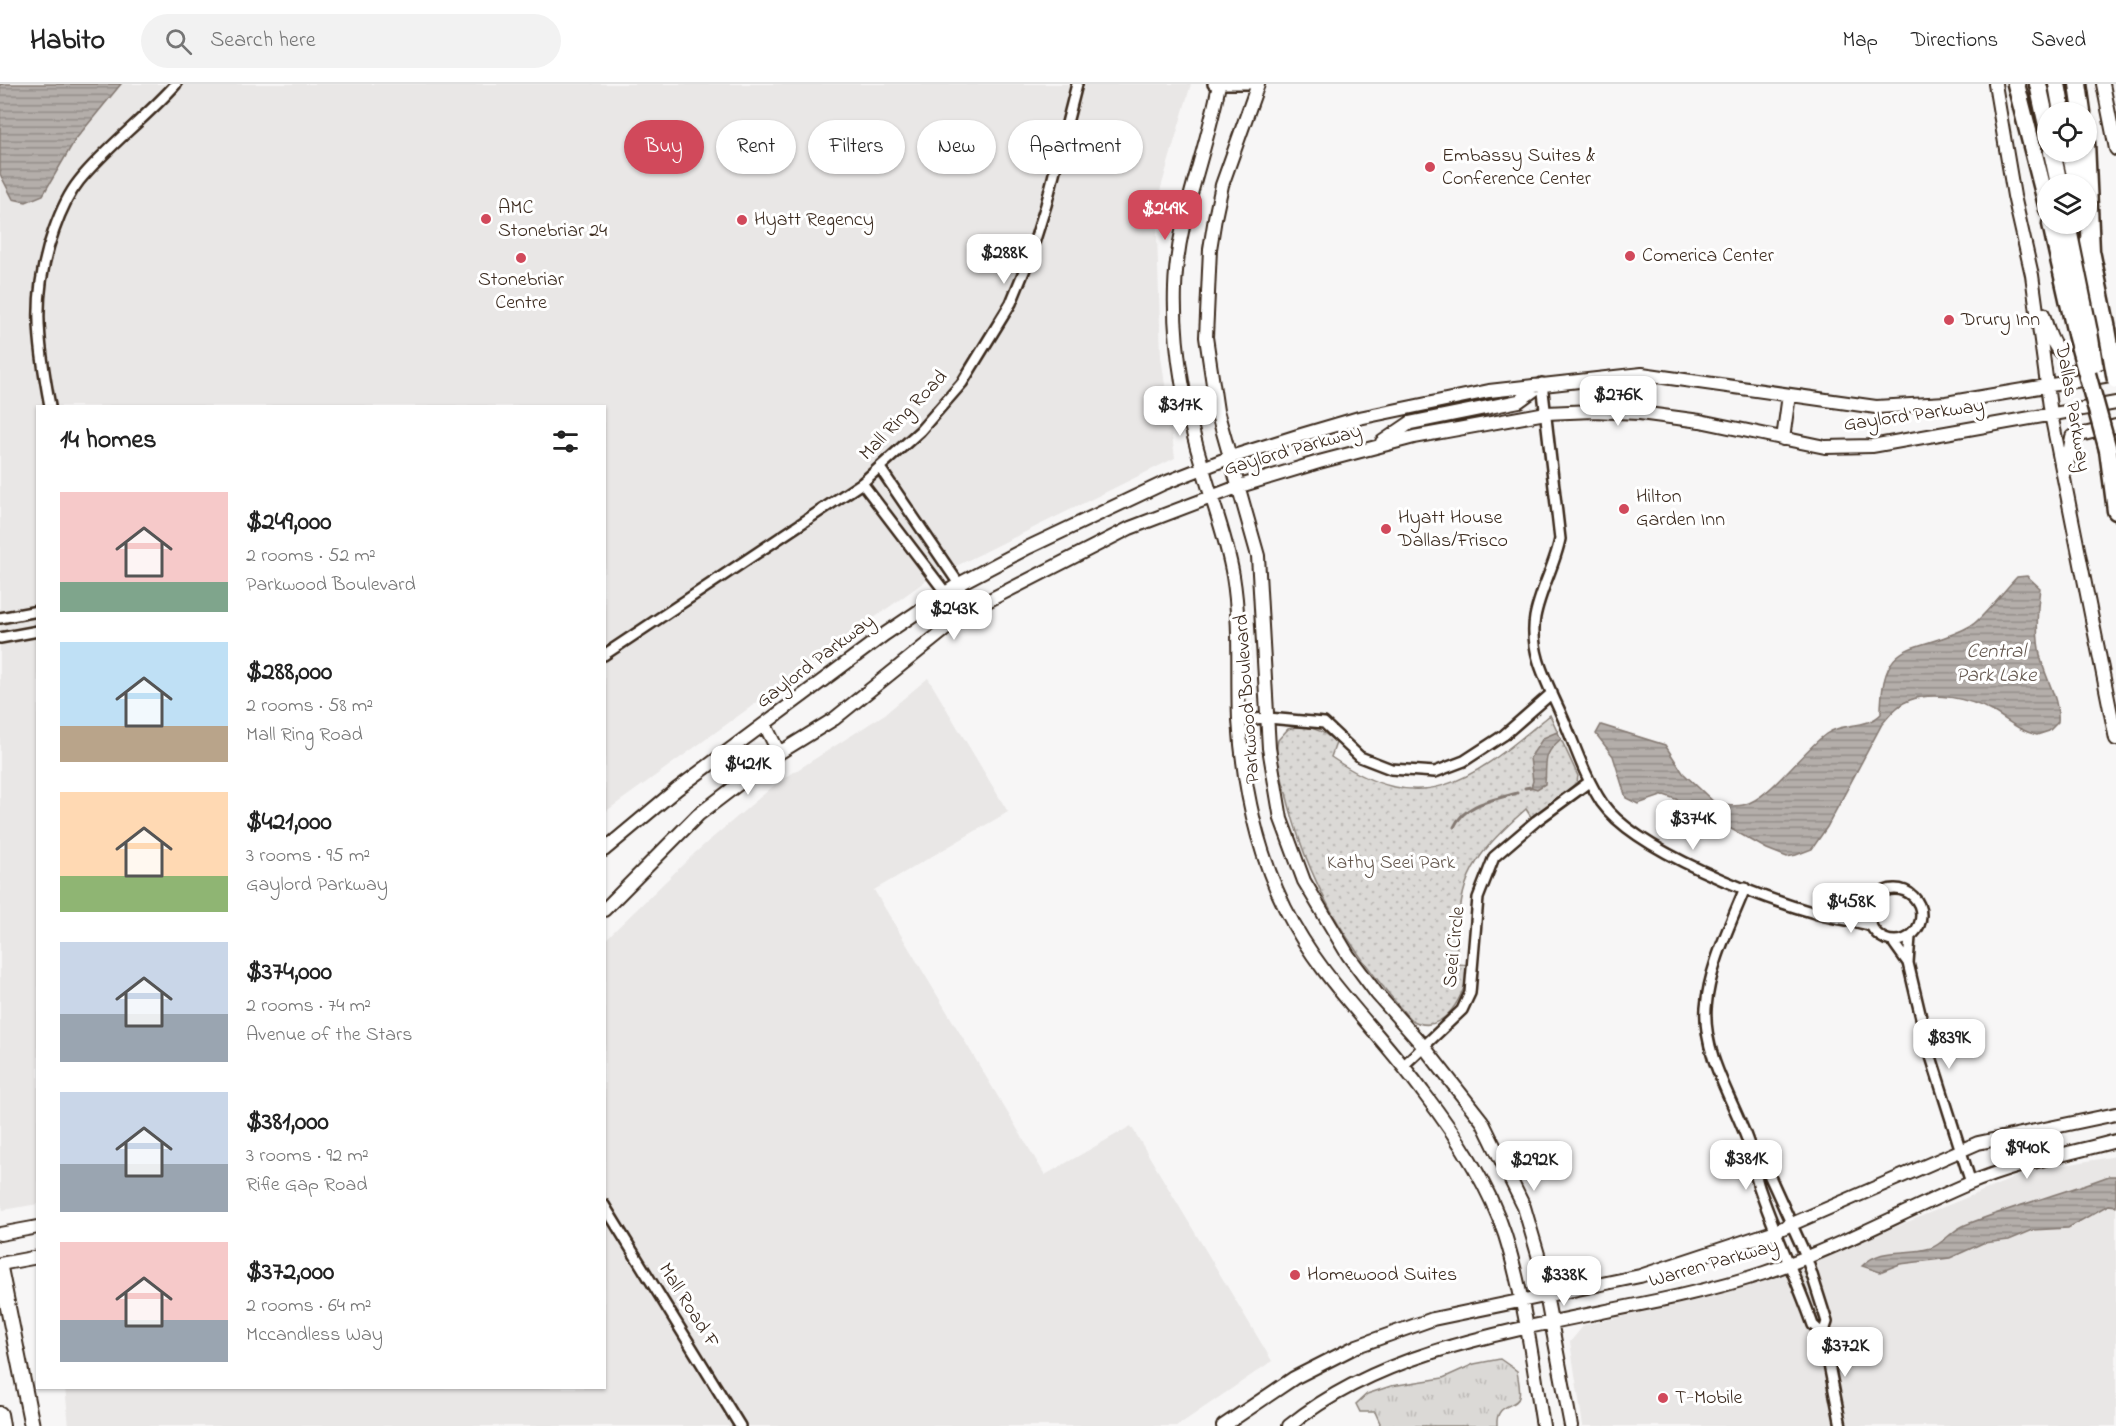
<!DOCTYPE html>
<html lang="en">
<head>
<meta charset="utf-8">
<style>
	body { margin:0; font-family:"Indie Flower",sans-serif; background:#f2f2f2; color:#222; height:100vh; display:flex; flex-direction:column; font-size:22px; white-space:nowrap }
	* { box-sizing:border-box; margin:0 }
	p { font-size:20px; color:#767676 }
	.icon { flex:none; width:33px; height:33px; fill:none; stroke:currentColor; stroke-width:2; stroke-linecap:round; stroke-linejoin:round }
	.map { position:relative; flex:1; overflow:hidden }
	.side { position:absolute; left:36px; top:321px; width:570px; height:984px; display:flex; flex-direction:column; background:#fff; border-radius:0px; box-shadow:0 2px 4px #0004 }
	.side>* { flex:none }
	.top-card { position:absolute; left:624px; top:36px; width:570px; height:54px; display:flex; gap:12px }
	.tools { position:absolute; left:2037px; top:18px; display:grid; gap:12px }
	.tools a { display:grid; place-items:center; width:60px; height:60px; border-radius:50%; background:#fff; box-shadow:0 2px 4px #0004; font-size:30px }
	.price { position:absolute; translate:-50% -51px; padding:0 14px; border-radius:12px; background:#fff; color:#222; font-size:20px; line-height:39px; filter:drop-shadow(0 2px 3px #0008) }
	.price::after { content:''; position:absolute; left:50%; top:36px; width:18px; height:14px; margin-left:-9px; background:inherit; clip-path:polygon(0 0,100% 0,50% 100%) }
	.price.selected { background:#d1495b; color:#fff }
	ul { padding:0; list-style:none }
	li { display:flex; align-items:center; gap:18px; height:150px; padding:0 24px }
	li span { display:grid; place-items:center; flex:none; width:168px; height:120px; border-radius:0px; color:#555 }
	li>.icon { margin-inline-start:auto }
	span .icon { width:72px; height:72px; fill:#fffc; stroke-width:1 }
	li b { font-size:26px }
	h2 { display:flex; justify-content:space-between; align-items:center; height:72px; padding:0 24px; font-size:26px }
	.chip { padding:0 21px; border-radius:27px; background:#fff; box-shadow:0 2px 4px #0004; font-size:21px; line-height:54px }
	.chip.selected { background:#d1495b; color:#fff }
	header { display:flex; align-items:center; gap:36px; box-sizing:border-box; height:84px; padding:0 30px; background:#fff; border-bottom:2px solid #e0e0e0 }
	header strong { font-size:28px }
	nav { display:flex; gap:33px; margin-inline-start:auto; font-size:21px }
	.search { width:420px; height:54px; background:#f2f2f2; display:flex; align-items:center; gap:15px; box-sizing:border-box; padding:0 21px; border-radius:33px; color:#767676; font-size:22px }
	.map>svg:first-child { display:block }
	.built { fill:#e9e7e6 }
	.grass { fill:url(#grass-tufts); stroke:#8b827a; stroke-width:1.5 }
	.park { fill:url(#park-dots); stroke:#8b827a; stroke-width:1.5 }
	.water { fill:url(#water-rules); stroke:#847972; stroke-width:1.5 }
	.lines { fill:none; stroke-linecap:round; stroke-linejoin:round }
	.stream { stroke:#847972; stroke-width:3 }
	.street-casing { stroke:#3b2a1e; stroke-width:14 }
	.secondary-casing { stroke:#3b2a1e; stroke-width:16 }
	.primary-casing { stroke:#3b2a1e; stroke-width:18 }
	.highway-casing { stroke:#3b2a1e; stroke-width:21 }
	.street { stroke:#fff; stroke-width:9 }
	.secondary { stroke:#fff; stroke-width:12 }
	.primary { stroke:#fff; stroke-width:14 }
	.highway { stroke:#fff; stroke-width:16 }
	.highway-bridge-casing { stroke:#3b2a1e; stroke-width:21; stroke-linecap:butt }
	.highway-bridge { stroke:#fff; stroke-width:16 }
	.poi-dot { fill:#d1495b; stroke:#fff; stroke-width:2 }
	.labels { text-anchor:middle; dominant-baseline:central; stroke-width:6; stroke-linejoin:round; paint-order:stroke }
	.poi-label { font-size:20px; fill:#3b2a1e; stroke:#fff; text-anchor:start }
	.street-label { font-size:20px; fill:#3b2a1e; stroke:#fff }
	.park-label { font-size:20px; fill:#63564c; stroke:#fff }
	.water-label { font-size:21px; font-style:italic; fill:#65584f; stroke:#fff }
</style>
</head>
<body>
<header>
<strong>Habito</strong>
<div class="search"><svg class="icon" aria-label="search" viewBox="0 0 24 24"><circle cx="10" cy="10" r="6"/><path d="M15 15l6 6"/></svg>Search here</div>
<nav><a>Map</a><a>Directions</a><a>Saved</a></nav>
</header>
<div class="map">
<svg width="2116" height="1342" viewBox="0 0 2116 1342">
	<defs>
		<pattern id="grass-tufts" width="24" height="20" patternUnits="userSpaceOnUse" patternTransform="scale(1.5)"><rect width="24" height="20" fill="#dbd9d6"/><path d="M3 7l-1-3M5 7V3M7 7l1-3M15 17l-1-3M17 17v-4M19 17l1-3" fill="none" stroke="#bdbab7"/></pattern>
		<pattern id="park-dots" width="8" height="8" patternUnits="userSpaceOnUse" patternTransform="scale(1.5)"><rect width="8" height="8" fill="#dbd9d6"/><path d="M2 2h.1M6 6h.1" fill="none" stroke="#bdbab7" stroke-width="1.8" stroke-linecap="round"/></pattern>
		<pattern id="water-rules" width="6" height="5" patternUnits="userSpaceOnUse" patternTransform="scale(1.5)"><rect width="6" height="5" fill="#b4aeaa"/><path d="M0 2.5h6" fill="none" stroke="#948e8a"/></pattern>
	</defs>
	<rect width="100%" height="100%" fill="#f7f6f6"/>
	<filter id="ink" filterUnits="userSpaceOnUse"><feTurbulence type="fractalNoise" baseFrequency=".0167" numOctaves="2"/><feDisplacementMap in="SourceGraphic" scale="12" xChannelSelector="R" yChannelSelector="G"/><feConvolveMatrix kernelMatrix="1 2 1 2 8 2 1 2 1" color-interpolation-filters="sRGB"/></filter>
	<g filter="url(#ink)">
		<path class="built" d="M 0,0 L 1191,0 L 1156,121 L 1161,272 L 1175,374 L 924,498 L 605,728 L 604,322 L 38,322 L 38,1120 L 3,1126 L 0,1115 Z
			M 928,594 L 1008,728 L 874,806 L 1045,1091 L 1131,1042 L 1272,1277 L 1177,1342 L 69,1342 L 65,1304 L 604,1304 L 605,856 L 697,767 L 777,699 L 885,630 Z
			M 2116,1072 L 2116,1342 L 1583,1342 L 1570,1258 L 1584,1241 L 1715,1212 L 1769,1195 L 2031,1087 Z"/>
		<path class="grass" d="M 1500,1275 L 1517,1287 C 1518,1295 1521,1306 1519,1313 C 1517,1324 1495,1318 1497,1342 L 1379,1342 L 1380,1339 L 1375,1328 L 1360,1328 L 1356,1320 L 1367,1310 L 1391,1302 L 1443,1294 L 1474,1280 Z"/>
		<path class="park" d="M 1550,631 L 1578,692 L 1577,698 L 1533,736 L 1526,725 C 1463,781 1460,797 1456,880 L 1470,881 C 1466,909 1444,956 1410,935 C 1347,863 1307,800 1285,705 C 1281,690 1274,672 1278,656 L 1288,645 C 1305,639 1324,646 1336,659 L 1331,673 C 1426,739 1474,693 1550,631 Z"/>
		<path class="water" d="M 0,0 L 121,0 L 75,56 L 43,111 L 26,118 L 13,115 L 0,90 Z
			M 2027,492 L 2040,504 C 2037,527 2035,552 2041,575 C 2046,596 2060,616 2058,638 L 2049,647 L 2037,651 C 2019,647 2008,636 1992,627 C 1970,615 1935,607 1910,616 C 1898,620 1890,631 1882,640 L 1827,743 L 1812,765 L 1796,771 L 1787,773 L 1767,765 L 1681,717 L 1664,711 L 1638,720 L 1626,714 L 1613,672 L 1596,650 L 1601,641 L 1665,661 L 1683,689 L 1716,720 C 1724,721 1735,723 1743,721 C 1769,716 1802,667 1826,650 C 1843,638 1866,645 1881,630 C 1881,547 1919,572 1972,541 C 1983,534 2006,504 2017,493 Z
			M 1557,648 L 1561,655 C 1542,671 1547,677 1545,700 L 1537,705 L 1531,703 L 1533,697 L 1530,674 L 1543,654 Z
			M 2109,1092 L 2116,1092 L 2116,1122 L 2108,1121 L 2068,1144 L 2033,1146 L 2009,1156 L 1983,1159 L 1950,1174 L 1900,1180 L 1880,1188 L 1862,1182 C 1882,1162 1905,1172 1931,1164 C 1943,1160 1952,1146 1965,1141 C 2013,1122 2061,1110 2109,1092 Z"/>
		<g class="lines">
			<path class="stream" d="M 1525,704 L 1531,703
				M 1454,743 C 1465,719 1494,716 1517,709"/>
			<g class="street-casing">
				<path id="street" d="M 1213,0 L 1257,0
					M 1542,299 L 1560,455 C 1555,481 1540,506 1535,533 C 1529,569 1548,600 1562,632 C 1575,661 1584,692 1602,719 C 1636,767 1761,814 1818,830 C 1835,835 1853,836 1871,842
					M 50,322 C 38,259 31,209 54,146 C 60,129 67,112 79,97 C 107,62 146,34 176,0
					M 880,384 L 959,500 L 968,527
					M 862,399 L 945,508 L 966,525
					M 0,534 L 38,527
					M 0,554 L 38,547
					M 604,571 L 862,399 L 920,347 L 962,299 L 1011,219 L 1029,175 L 1046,121 L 1077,0
					M 1239,636 L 1268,634 L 1324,639 L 1360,673 L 1391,685 L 1435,688 L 1464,677 L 1504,651 L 1552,609
					M 1745,804 C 1730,842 1709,883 1706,924 C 1703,972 1733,1015 1748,1058 C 1753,1072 1754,1090 1760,1106 C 1776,1152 1797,1196 1813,1241 L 1823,1250
					M1869 831a26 26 0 1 1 52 0a26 26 0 1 1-52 0Z
					M 1838,833 L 1870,824
					M 1910,853 L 1908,879 L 1928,963 L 1971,1099
					M 1893,858 L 1908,879
					M 1403,982 L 1462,926 L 1470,909 L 1478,814 L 1494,773 L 1536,737 L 1589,698
					M 1748,1060 L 1761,1073 L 1806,1172 L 1827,1238 L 1823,1250 L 1841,1342
					M 604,1121 L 740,1342"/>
			</g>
			<g class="secondary-casing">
				<path id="secondary" d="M 1219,0 C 1207,69 1177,133 1175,204 C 1173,264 1186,330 1204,388 C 1214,423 1227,456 1233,492 C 1241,540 1237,588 1239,636 C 1243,699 1257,767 1285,824 C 1322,898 1376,943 1423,1008 C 1456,1051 1488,1099 1505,1151 C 1524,1212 1533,1279 1543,1342
					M 1258,0 L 1222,101 L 1215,134 L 1210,165 L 1206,253 L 1217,327 L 1258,472 L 1269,664 L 1281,735 L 1304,797 L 1348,871 L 1377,910 L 1424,963 L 1482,1037 L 1524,1123 L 1539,1174 L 1571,1342
					M 1995,0 L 2014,112 L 2032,191 L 2051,330 L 2116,655
					M 2103,0 L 2116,65
					M 2043,230 C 2058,284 2068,277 2116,266
					M 1783,355 L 1789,311
					M 1382,358 L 1410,339 L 1519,317 L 1541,301
					M 2066,387 L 2072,353 L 2116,342
					M 765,641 L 779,669
					M 604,766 L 677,705 L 885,550 L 959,500 L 1029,463 L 1162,400 L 1231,373 L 1298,352 L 1359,334 L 1489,307 L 1642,290 L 1876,323 L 1946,319 L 2116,290
					M 604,826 L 698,731 L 779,669 L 834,635 L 968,527 L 1130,444 L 1240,402 L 1319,378 L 1414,353 L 1546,329 L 1593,327 L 1640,329 L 1700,337 L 1825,363 L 1872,362 L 2116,319
					M 0,1150 L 38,1143
					M 0,1180 L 38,1173
					M 1223,1342 L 1294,1294 L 1357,1262 L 1433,1235 L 1640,1192 L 1776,1147 L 1978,1059 L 2116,1030
					M 1289,1342 C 1414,1239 1613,1239 1764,1189 C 1834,1166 1900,1129 1968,1100 C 2015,1080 2067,1070 2116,1057"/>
			</g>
			<g class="primary-casing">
				<path id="primary" d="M 0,1184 L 32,1342
					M 0,1330 L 2,1342"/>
			</g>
			<g class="highway-casing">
				<path id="highway" d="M 2016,0 L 2048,125
					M 2038,0 L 2048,46
					M 2057,0 L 2062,28
					M 2078,0 L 2082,28
					M 2086,58 L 2091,167
					M 2052,68 L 2059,100
					M 2070,68 L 2077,100
					M 2051,140 L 2076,250
					M 2067,140 L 2089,248
					M 2089,157 L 2107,245
					M 2108,366 L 2116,427"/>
			</g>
			<use href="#street" class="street"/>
			<use href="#secondary" class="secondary"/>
			<use href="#primary" class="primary"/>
			<use href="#highway" class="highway"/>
			<g class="highway-bridge-casing">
				<path id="highway-bridge" d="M 2107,245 L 2116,296
					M 2089,248 L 2094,280
					M 2076,250 L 2108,366"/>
			</g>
			<use href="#highway-bridge" class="highway-bridge"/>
		</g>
	</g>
	<g class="poi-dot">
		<circle cx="1430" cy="83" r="6"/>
		<circle cx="486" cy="135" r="6"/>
		<circle cx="742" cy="136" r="6"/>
		<circle cx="1630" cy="172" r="6"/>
		<circle cx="521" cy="174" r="6"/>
		<circle cx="1949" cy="236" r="6"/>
		<circle cx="1624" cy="425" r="6"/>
		<circle cx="1386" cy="445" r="6"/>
		<circle cx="1295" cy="1191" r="6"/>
		<circle cx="1663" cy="1314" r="6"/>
	</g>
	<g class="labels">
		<g class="poi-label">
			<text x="1442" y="72">Embassy Suites &amp;<tspan x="1442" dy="23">Conference Center</tspan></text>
			<text x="498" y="124">AMC<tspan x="498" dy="23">Stonebriar 24</tspan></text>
			<text x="754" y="136">Hyatt Regency</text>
			<text x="1642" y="172">Comerica Center</text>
			<text x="521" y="196" text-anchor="middle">Stonebriar<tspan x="521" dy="23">Centre</tspan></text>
			<text x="1961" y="236">Drury Inn</text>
			<text x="1636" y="413">Hilton<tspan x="1636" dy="23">Garden Inn</tspan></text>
			<text x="1398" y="434">Hyatt House<tspan x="1398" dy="23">Dallas/Frisco</tspan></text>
			<text x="1307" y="1191">Homewood Suites</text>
			<text x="1675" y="1314">T-Mobile</text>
		</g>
		<g class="street-label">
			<text transform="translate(2072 324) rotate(80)">Dallas Parkway</text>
			<text transform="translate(904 332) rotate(-46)">Mall Ring Road</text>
			<text transform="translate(1914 332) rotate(-8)">Gaylord Parkway</text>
			<text transform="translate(1293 367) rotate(-16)">Gaylord Parkway</text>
			<text transform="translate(816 578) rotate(-37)">Gaylord Parkway</text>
			<text transform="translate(1248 615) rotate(-94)">Parkwood Boulevard</text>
			<text transform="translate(1455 863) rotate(-84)">Seei Circle</text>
			<text transform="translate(1714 1180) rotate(-16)">Warren Parkway</text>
			<text transform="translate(688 1222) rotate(58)">Mall Road F</text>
		</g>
		<g class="park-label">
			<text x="1391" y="779">Kathy Seei Park</text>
		</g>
		<g class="water-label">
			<text x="1996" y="568">Central<tspan x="1996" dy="24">Park Lake</tspan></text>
		</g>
	</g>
</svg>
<div class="tools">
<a><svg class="icon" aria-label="locate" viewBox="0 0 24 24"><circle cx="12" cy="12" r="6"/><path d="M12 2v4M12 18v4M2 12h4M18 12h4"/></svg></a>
<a><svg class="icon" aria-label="layers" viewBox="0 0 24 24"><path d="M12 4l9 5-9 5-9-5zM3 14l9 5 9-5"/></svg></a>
</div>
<b class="price selected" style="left:1165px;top:157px">$249K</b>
<b class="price" style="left:1004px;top:201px">$288K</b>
<b class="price" style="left:1618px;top:343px">$276K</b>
<b class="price" style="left:1180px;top:353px">$317K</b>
<b class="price" style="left:954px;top:557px">$243K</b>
<b class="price" style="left:748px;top:712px">$421K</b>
<b class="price" style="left:1693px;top:767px">$374K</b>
<b class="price" style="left:1851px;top:850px">$458K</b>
<b class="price" style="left:1949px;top:986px">$839K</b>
<b class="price" style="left:2027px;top:1096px">$940K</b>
<b class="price" style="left:1746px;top:1107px">$381K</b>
<b class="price" style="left:1534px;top:1108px">$292K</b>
<b class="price" style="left:1564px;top:1223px">$338K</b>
<b class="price" style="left:1845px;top:1294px">$372K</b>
<div class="top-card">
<a class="chip selected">Buy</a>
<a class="chip">Rent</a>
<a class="chip">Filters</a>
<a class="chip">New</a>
<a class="chip">Apartment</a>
</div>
<section class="side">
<h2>14 homes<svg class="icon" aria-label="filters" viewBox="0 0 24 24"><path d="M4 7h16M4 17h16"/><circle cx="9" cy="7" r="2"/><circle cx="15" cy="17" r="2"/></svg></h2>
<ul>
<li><span style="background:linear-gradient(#f6c9c9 75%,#7fa58c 0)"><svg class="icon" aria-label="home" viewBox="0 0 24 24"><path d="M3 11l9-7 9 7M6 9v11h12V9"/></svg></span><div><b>$249,000</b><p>2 rooms · 52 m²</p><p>Parkwood Boulevard</p></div></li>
<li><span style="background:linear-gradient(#bfe0f5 70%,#b9a48a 0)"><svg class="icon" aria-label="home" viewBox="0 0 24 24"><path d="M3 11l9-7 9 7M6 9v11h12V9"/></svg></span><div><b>$288,000</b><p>2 rooms · 58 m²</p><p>Mall Ring Road</p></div></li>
<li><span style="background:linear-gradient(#ffd9b3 70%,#8fb573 0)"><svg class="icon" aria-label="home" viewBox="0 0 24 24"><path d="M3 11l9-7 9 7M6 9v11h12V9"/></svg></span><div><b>$421,000</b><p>3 rooms · 95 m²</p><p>Gaylord Parkway</p></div></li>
<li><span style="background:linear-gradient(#c9d6e8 60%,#9aa5b1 0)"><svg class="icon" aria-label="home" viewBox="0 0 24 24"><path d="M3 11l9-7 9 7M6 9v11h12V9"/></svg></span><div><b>$374,000</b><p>2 rooms · 74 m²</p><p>Avenue of the Stars</p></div></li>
<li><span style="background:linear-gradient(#c9d6e8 60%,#9aa5b1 0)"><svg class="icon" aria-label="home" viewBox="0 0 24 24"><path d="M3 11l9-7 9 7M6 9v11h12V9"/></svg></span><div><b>$381,000</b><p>3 rooms · 92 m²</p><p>Rifle Gap Road</p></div></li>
<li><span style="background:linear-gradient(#f6c9c9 65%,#9aa5b1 0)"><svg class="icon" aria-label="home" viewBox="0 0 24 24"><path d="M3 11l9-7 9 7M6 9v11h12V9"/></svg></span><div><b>$372,000</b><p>2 rooms · 64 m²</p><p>Mccandless Way</p></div></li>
</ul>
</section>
</div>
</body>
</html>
